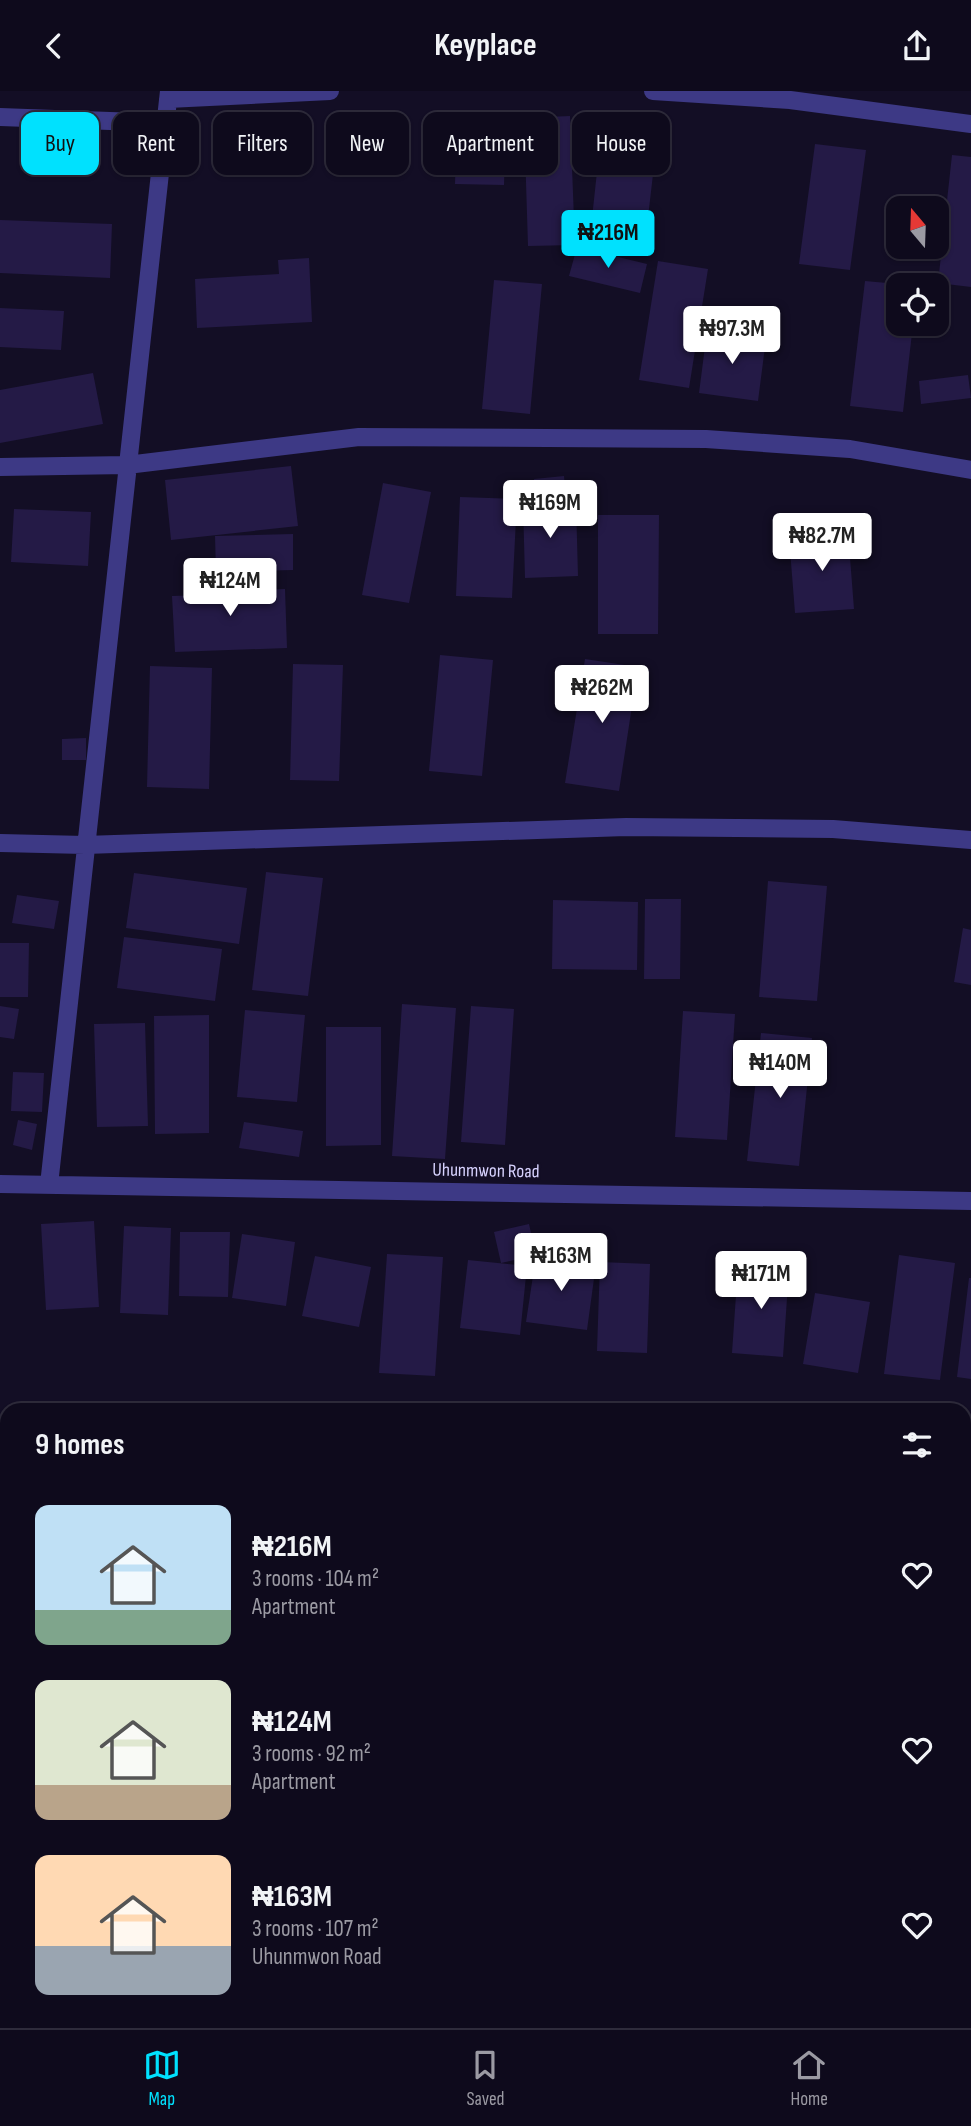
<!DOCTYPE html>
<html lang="en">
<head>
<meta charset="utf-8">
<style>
	body { margin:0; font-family:"Sofia Sans Condensed",sans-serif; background:#1c1829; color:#f1f3f6; height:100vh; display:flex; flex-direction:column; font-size:26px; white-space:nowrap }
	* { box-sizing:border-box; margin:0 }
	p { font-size:23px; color:#9b9aa3 }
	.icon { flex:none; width:38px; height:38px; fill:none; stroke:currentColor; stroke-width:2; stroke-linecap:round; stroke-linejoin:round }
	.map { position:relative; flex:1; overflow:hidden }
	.sheet { position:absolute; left:0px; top:1312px; width:971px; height:625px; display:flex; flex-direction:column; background:#0e0a1c; border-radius:21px 21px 0 0; box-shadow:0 2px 5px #0004,0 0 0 2px #2e2b3b }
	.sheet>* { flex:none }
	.banner { position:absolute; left:21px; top:21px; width:929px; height:63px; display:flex; gap:14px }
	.needle { width:46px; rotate:341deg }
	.tools { position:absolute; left:886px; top:105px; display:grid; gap:14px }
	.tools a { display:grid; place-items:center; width:63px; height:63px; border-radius:14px; background:#0e0a1c; box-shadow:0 2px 5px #0004,0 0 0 2px #2e2b3b; font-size:35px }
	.price { position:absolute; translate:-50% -60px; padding:0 16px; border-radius:7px; background:#fff; color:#222; font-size:23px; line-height:46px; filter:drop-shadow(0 2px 4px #0008) }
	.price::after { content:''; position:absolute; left:50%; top:42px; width:21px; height:16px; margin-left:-10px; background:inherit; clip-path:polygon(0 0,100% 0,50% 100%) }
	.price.active { background:#00e1fe; color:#111 }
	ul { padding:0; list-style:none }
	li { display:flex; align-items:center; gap:21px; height:175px; padding:0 35px }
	li span { display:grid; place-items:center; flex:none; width:196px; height:140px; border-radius:14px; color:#555 }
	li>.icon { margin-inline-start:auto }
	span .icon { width:84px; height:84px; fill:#fffc; stroke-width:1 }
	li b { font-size:30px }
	h2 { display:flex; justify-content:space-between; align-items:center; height:84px; padding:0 35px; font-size:30px }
	.tag { padding:0 24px; border-radius:14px; background:#0e0a1c; box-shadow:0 2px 5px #0004,0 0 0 2px #2e2b3b; font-size:24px; line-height:63px }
	.tag.active { background:#00e1fe; color:#111 }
	header { display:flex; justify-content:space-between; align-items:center; height:91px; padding:0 35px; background:#0e0a1c; font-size:32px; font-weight:700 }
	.menu { display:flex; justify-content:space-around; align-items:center; height:98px; border-top:2px solid #2e2b3b; background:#0e0a1c; font-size:19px; color:#9b9aa3 }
	.menu a { display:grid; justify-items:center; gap:4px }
	.menu .active { color:#00e1fe }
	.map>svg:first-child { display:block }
	.building { fill:#241a46 }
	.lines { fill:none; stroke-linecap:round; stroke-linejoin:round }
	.minor { stroke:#3d3985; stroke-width:18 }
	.labels { text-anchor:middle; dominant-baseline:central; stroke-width:5; stroke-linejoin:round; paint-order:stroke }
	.street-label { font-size:19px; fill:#d8d3ff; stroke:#130e25 }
</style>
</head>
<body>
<header><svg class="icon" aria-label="back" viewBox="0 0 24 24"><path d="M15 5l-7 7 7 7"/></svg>Keyplace<svg class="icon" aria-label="share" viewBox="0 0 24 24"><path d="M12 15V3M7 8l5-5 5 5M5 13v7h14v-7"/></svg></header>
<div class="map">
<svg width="971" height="1937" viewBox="0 0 971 1937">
	<rect width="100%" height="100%" fill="#130e25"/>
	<path class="building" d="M 457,24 L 506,26 L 504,94 L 455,93 Z
		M 570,25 L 575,154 L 528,155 L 524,27 Z
		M 602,34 L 658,40 L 644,161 L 589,155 Z
		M 815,53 L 866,59 L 850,179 L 799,173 Z
		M 952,64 L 971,66 L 971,196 L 938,192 Z
		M 0,129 L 112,133 L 110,187 L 0,182 Z
		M 577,156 L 647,173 L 640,202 L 569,185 Z
		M 309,167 L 312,231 L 197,237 L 195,188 L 279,183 L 278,169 Z
		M 658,170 L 708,178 L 689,297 L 639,289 Z
		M 494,189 L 542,193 L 530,323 L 482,318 Z
		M 865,190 L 898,193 L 898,233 L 913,233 L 903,321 L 850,315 Z
		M 0,217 L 64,220 L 61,259 L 0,256 Z
		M 707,240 L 766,248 L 758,310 L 699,302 Z
		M 93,282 L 103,333 L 0,352 L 0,299 Z
		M 968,284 L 971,307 L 921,313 L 919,290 Z
		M 291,375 L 298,435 L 171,449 L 165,389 Z
		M 564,385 L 566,407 L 536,410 L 534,388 Z
		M 383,392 L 431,401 L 409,512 L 362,504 Z
		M 460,406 L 517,408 L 512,507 L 456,505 Z
		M 576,411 L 578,485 L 525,487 L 523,413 Z
		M 14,418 L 91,421 L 88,475 L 11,471 Z
		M 598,424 L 659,424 L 658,543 L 598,543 Z
		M 848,441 L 854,518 L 795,522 L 789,446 Z
		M 293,443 L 293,479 L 216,481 L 215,445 Z
		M 235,484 L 236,500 L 285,498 L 287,557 L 175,561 L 172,505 L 204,504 L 203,485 Z
		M 440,564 L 493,569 L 482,685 L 429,680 Z
		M 585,568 L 638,576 L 619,700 L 565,692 Z
		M 293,573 L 343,574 L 339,690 L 290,689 Z
		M 150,575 L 212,577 L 209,698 L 147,696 Z
		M 86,647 L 86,669 L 62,669 L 62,648 Z
		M 266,781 L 323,787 L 308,905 L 252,899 Z
		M 134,782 L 247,797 L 239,853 L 126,837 Z
		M 768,790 L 827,795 L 817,910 L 759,906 Z
		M 17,804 L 59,810 L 54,838 L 12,832 Z
		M 645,808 L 681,808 L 680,888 L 644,888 Z
		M 553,809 L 638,811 L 637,879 L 552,878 Z
		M 963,837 L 971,839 L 971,894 L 954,891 Z
		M 124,846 L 222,858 L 215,910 L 117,897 Z
		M 0,852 L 29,852 L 28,906 L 0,906 Z
		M 402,913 L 456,917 L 445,1068 L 392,1065 Z
		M 0,915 L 19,918 L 14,948 L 0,946 Z
		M 471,915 L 514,918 L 505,1054 L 461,1051 Z
		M 245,919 L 305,924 L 297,1011 L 237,1006 Z
		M 683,920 L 735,923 L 727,1049 L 675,1046 Z
		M 209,924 L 209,1042 L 155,1043 L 154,925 Z
		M 145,932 L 148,1035 L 97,1036 L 94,933 Z
		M 326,936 L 381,936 L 381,1054 L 326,1055 Z
		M 761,942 L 812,947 L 799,1075 L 747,1070 Z
		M 13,981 L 44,982 L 42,1021 L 11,1020 Z
		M 18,1029 L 37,1033 L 32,1059 L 13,1054 Z
		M 244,1031 L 303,1040 L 299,1066 L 239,1057 Z
		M 94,1130 L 99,1216 L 46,1219 L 41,1133 Z
		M 529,1133 L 536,1164 L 501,1172 L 494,1141 Z
		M 124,1135 L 171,1137 L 168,1224 L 120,1222 Z
		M 180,1141 L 230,1141 L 228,1206 L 179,1205 Z
		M 242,1143 L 295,1151 L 286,1215 L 232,1207 Z
		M 387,1163 L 443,1166 L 435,1285 L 379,1282 Z
		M 899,1164 L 955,1172 L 940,1289 L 884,1283 Z
		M 315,1165 L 371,1176 L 359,1236 L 302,1225 Z
		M 536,1165 L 596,1173 L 587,1239 L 526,1231 Z
		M 468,1169 L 527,1175 L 520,1244 L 460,1237 Z
		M 600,1171 L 650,1173 L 647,1262 L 597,1260 Z
		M 738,1175 L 789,1178 L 783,1266 L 732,1262 Z
		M 969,1187 L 971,1187 L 971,1288 L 957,1286 Z
		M 815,1202 L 870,1211 L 858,1282 L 803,1273 Z
		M 7,1543 L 7,1580 L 0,1578 L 0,1561 Z
		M 7,1698 L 7,1764 L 0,1763 L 0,1722 Z
		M 0,1838 L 7,1841 L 7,1880 L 0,1897 Z
		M 964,1885 L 971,1885 L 971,1932 L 855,1937 L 855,1930 L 964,1930 Z
		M 20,1930 L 83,1930 L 81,1937 L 25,1937 L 18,1935 Z
		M 94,1930 L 145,1930 L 143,1937 L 92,1937 Z"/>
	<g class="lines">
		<path class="minor" d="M 653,0 L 790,9 L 971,33
			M 168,8 L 330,0
			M 0,26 L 165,32
			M 0,376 L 127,374 L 359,346 L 706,348 L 850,358 L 971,379
			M 0,752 L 85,754 L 626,736 L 833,738 L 971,749
			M 0,1093 L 971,1110
			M 49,1094 L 169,0
			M 0,1646 L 7,1647
			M 964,1659 L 971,1658
			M 329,1937 L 329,1930"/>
	</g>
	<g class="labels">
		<g class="street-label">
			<text transform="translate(486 1080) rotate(1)">Uhunmwon Road</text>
		</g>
	</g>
</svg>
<div class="tools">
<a><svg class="needle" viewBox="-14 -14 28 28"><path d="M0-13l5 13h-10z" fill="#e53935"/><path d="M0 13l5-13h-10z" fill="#9b9aa3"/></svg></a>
<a><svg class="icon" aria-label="locate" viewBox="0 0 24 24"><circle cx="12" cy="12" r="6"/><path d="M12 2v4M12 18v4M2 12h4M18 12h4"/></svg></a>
</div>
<b class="price active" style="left:608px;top:179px">₦216M</b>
<b class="price" style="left:732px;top:275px">₦97.3M</b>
<b class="price" style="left:550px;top:449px">₦169M</b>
<b class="price" style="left:822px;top:482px">₦82.7M</b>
<b class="price" style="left:230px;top:527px">₦124M</b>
<b class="price" style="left:602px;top:634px">₦262M</b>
<b class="price" style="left:780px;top:1009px">₦140M</b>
<b class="price" style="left:561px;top:1202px">₦163M</b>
<b class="price" style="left:761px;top:1220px">₦171M</b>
<div class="banner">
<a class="tag active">Buy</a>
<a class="tag">Rent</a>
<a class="tag">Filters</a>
<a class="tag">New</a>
<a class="tag">Apartment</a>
<a class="tag">House</a>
</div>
<section class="sheet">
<h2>9 homes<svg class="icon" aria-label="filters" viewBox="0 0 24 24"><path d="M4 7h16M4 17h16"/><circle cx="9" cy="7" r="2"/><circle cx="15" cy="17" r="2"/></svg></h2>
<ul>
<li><span style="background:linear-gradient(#bfe0f5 75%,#7fa58c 0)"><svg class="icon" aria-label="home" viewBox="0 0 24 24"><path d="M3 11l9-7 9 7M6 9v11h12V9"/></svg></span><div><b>₦216M</b><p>3 rooms · 104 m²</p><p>Apartment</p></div><svg class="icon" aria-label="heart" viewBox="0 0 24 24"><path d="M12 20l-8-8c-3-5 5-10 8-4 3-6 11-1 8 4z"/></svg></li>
<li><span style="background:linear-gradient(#dfe7d0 75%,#b9a48a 0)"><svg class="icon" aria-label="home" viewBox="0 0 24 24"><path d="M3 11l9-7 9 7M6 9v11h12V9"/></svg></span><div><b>₦124M</b><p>3 rooms · 92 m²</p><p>Apartment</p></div><svg class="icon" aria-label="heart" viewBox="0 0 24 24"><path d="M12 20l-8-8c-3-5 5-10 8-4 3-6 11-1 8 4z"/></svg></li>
<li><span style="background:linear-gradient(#ffd9b3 65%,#9aa5b1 0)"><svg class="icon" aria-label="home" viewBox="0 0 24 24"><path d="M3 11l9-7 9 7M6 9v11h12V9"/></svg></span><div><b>₦163M</b><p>3 rooms · 107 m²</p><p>Uhunmwon Road</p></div><svg class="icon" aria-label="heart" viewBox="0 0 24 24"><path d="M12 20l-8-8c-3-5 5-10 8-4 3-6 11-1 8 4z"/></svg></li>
</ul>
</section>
</div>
<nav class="menu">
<a class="active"><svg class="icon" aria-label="map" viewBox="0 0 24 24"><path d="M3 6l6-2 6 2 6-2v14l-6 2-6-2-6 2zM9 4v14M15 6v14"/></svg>Map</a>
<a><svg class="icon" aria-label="saved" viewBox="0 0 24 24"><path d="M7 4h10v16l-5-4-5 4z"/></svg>Saved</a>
<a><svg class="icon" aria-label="home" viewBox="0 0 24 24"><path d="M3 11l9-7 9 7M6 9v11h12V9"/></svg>Home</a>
</nav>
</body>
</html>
